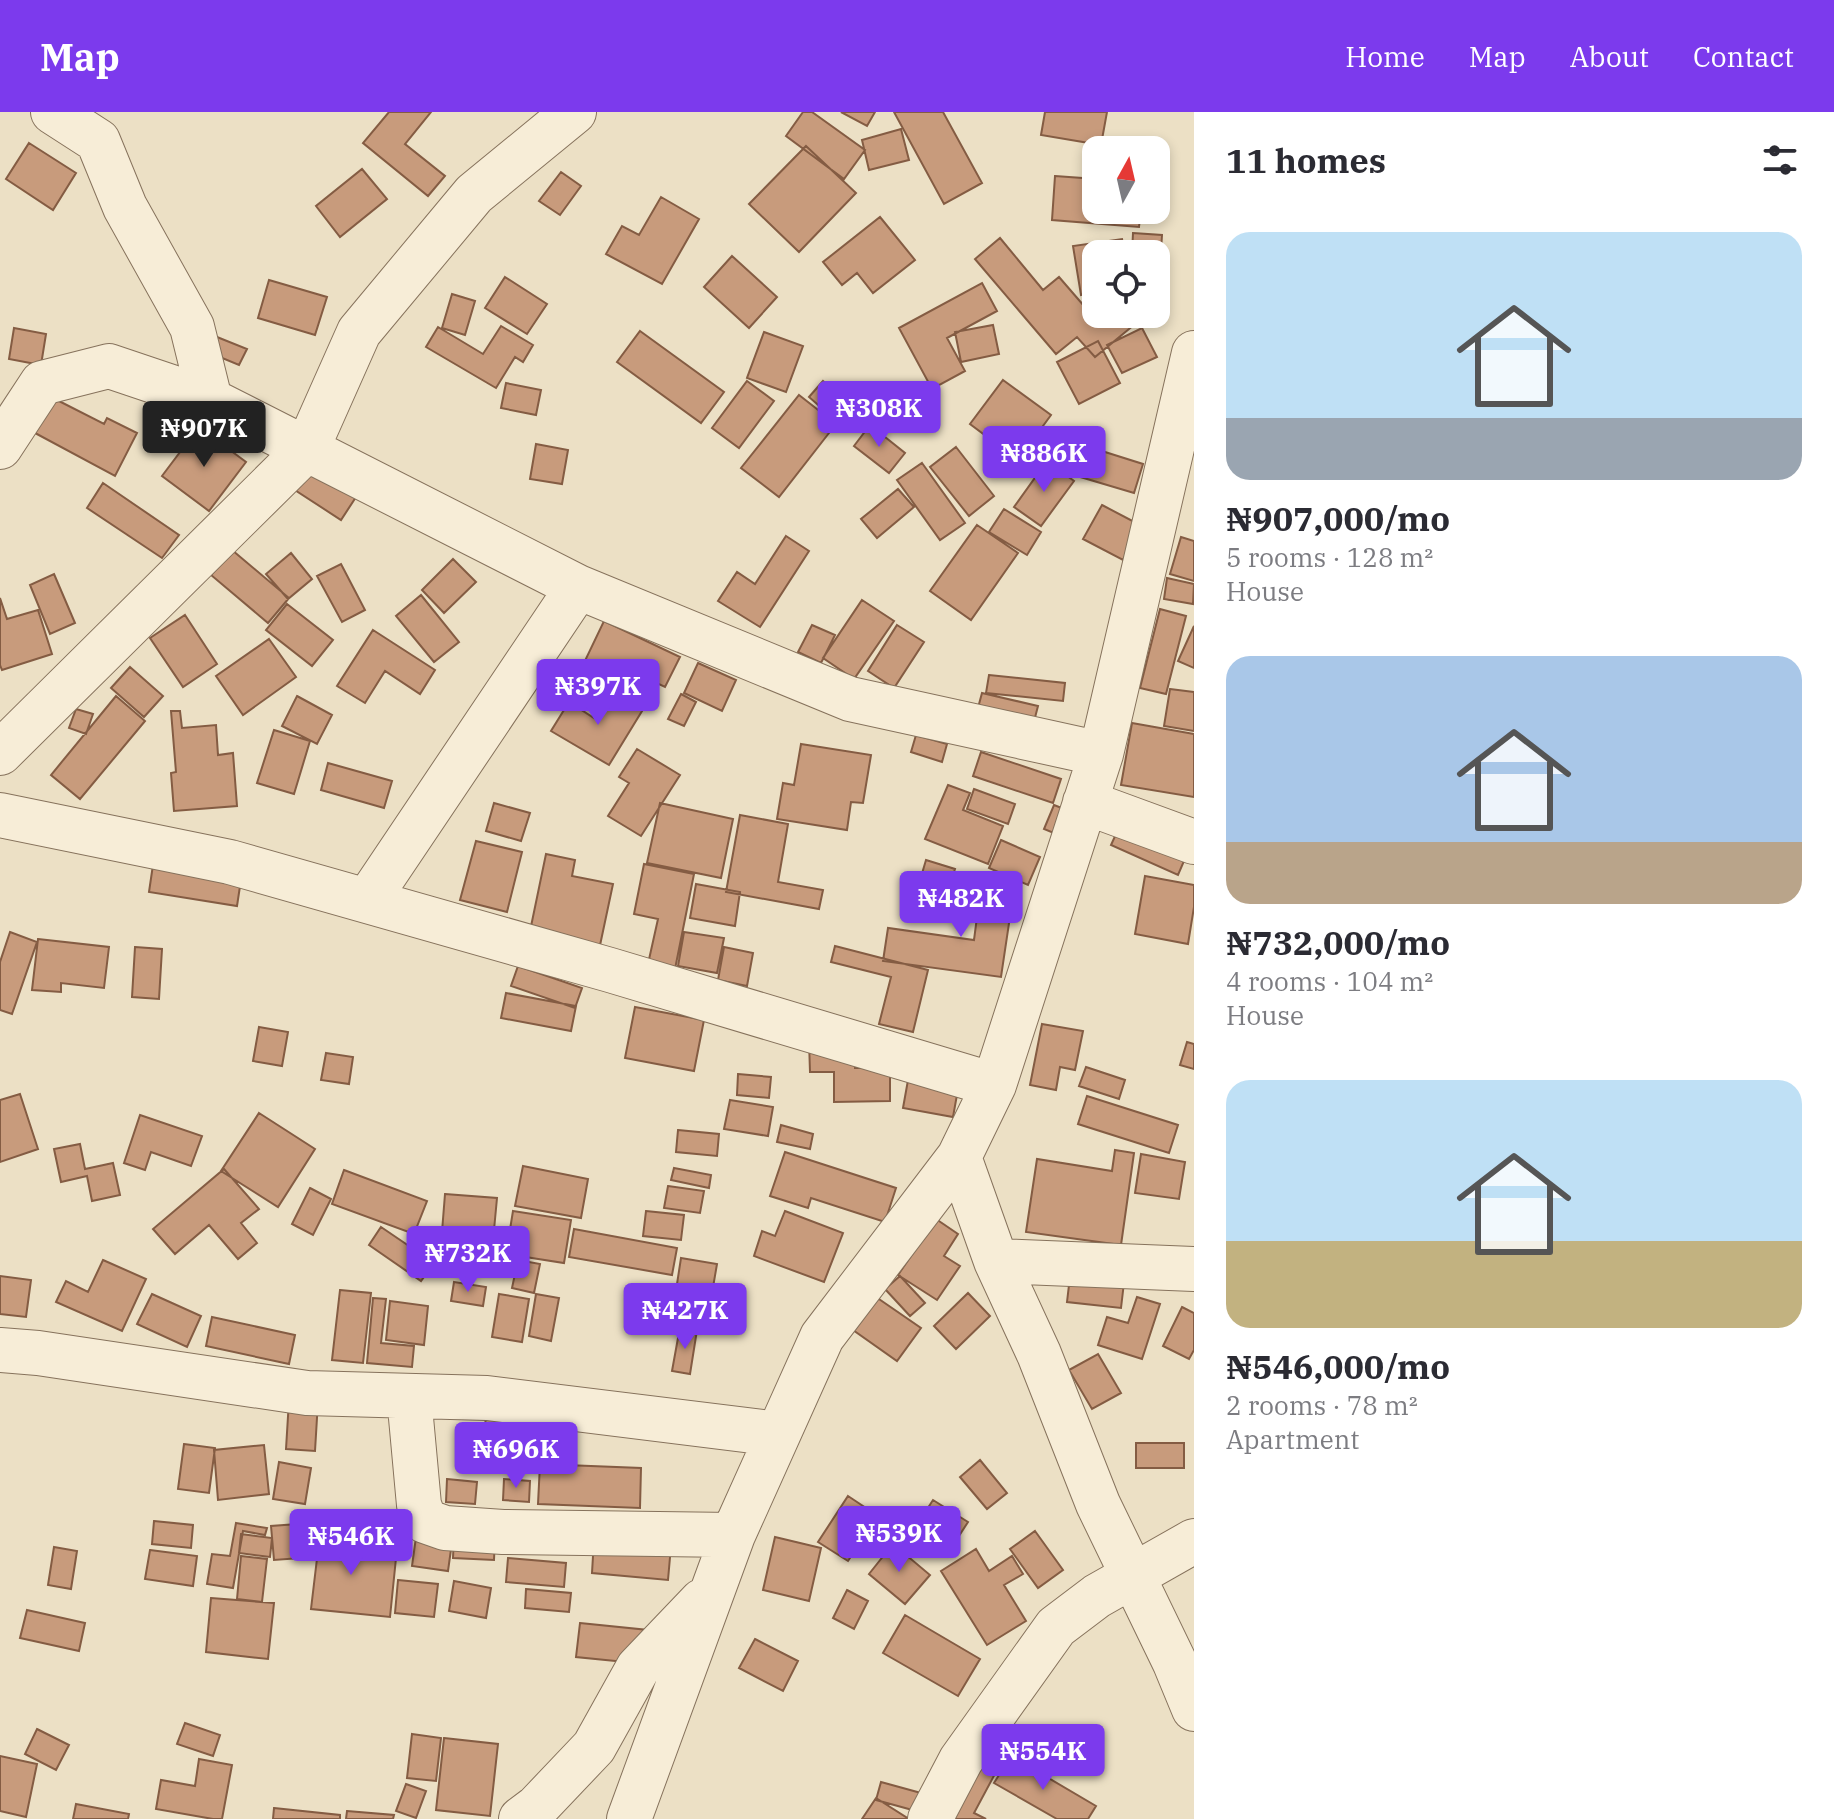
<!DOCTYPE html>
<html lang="en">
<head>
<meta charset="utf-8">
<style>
	body { margin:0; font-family:"IBM Plex Serif",serif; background:#f2f2f3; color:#2b2b33; height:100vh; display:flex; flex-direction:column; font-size:30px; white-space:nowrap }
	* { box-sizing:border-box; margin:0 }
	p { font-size:26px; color:#7c7c81 }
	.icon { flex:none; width:44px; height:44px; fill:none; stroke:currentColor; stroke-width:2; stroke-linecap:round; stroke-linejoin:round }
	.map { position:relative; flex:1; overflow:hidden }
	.side { display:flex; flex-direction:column; background:#fff; width:640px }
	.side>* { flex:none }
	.needle { width:52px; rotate:8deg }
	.buttons { position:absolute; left:1082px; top:24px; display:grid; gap:16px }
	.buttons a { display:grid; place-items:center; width:88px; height:88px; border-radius:16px; background:#fff; box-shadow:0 4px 12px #0003; font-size:40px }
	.price { position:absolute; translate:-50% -68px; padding:0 18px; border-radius:8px; background:#7c3aed; color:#fff; font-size:26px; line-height:52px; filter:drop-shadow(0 2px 4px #0008) }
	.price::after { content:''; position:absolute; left:50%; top:48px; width:24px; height:18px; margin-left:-12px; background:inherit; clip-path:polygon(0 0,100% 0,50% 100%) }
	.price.on { background:#222; color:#fff }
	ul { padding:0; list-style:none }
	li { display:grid; align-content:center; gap:16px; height:424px; padding:0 32px }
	li span { display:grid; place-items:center; height:248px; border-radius:24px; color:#555 }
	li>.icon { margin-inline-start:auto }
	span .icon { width:144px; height:144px; fill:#fffc; stroke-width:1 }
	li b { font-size:34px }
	h2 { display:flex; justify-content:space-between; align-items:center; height:96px; padding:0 32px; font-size:34px }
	header { display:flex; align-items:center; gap:48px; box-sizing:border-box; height:112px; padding:0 40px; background:#7c3aed; color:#fff }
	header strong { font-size:38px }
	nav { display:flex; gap:44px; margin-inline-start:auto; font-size:28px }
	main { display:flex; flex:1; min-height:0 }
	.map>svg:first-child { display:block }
	.building { fill:#c89b7c; stroke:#845c43; stroke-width:2 }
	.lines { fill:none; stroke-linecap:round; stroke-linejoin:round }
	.street-casing { stroke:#86725c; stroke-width:46 }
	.street { stroke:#f7edd7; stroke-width:44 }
</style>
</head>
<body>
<header>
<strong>Map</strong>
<nav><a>Home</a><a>Map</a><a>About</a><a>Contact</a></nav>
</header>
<main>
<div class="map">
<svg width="1194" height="1707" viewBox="0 0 1194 1707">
	<rect width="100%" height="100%" fill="#ece0c5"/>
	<path class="building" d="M 389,0 L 431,0 L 405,32 L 445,64 L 428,84 L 363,31 Z
		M 803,0 L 812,0 L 865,38 L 844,67 L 786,24 Z
		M 841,0 L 875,0 L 867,14 Z
		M 894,0 L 943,0 L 982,71 L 944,92 Z
		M 1045,0 L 1107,0 L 1101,33 L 1041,23 Z
		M 901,17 L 909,48 L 869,58 L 862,28 Z
		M 29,31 L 76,61 L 53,98 L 6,67 Z
		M 806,34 L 856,81 L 799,140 L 749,92 Z
		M 362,57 L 387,87 L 340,125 L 316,94 Z
		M 561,60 L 581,74 L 560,103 L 539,89 Z
		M 1055,64 L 1096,67 L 1096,98 L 1141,98 L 1139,115 L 1052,108 Z
		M 661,85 L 699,107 L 662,172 L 606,142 L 622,114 L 639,123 Z
		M 880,105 L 915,148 L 873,181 L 857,161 L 842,173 L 823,150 Z
		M 1133,121 L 1162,123 L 1158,188 L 1156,188 L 1156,142 L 1132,142 Z
		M 1000,126 L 1043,178 L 1059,165 L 1091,202 L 1096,198 L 1096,202 L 1146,203 L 1095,245 L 1077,225 L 1056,242 L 975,147 Z
		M 1122,127 L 1125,142 L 1096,142 L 1096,180 L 1081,183 L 1073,134 Z
		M 732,144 L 777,185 L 749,216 L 704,175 Z
		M 505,165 L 547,192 L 527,222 L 485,196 Z
		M 269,168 L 327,185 L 315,223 L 258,206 Z
		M 982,171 L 997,199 L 947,226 L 965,259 L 932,277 L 899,216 Z
		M 452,182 L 475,189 L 465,223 L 442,216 Z
		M 993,213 L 999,242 L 961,250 L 955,220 Z
		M 501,214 L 533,233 L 523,250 L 515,245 L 496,276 L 426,235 L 438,215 L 483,242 Z
		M 14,216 L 46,222 L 41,253 L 9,247 Z
		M 1142,216 L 1157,245 L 1122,261 L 1107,233 Z
		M 640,219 L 724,280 L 701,311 L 617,250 Z
		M 764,220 L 803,234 L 786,280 L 747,266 Z
		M 217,225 L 247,237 L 239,253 L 210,241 Z
		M 1098,229 L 1120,271 L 1079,292 L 1057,250 Z
		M 1003,268 L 1051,303 L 1018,348 L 970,312 Z
		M 747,269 L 774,289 L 739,336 L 712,316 Z
		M 823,269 L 855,297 L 841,313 L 809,285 Z
		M 506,271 L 541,278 L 536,303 L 501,296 Z
		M 799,283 L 836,312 L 779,385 L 741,356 Z
		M 53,286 L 104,312 L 107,306 L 137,321 L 115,364 L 35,321 Z
		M 870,313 L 905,341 L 889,361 L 854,334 Z
		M 199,315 L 246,350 L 209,399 L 162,364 Z
		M 536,332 L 568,338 L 562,372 L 530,367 Z
		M 1086,334 L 1143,352 L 1134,381 L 1077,364 Z
		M 956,335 L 994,384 L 969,404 L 930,355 Z
		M 301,344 L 358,382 L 341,408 L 284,371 Z
		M 1047,349 L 1074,369 L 1041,414 L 1014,395 Z
		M 922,351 L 965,411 L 940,428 L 897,368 Z
		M 103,371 L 179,423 L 162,446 L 87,396 Z
		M 898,377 L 914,395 L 877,426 L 861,407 Z
		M 1102,393 L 1142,414 L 1123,448 L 1083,427 Z
		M 1004,397 L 1041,420 L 1027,443 L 989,420 Z
		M 977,413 L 1018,441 L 971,508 L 930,479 Z
		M 786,424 L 809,439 L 760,515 L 718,489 L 737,460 L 755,472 Z
		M 1181,425 L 1194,429 L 1194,469 L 1170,462 Z
		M 232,438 L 289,486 L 268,511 L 211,463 Z
		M 291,441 L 312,467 L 288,487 L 266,462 Z
		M 453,447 L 476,470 L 444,501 L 422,478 Z
		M 341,452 L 365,498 L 342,510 L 317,464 Z
		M 54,462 L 75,511 L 50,522 L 30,473 Z
		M 1167,466 L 1194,472 L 1193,492 L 1164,487 Z
		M 421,483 L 459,530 L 434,550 L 396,504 Z
		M 0,486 L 7,507 L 38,498 L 52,542 L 2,558 L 0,553 Z
		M 862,488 L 894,509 L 854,567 L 823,546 Z
		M 287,492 L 333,528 L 312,554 L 266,518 Z
		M 1160,497 L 1186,504 L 1166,582 L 1140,576 Z
		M 185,503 L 217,552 L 183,575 L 150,526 Z
		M 604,509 L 680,545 L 665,575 L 612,550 L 604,566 L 582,555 Z
		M 812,513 L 835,523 L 821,551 L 798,540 Z
		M 897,513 L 924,530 L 894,576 L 868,559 Z
		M 1194,514 L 1194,556 L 1178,549 Z
		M 373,518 L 435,558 L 420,582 L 385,559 L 365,591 L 337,574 Z
		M 269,527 L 296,565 L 243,603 L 216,564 Z
		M 698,551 L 736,568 L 722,599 L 684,581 Z
		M 130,555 L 163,584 L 144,605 L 111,576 Z
		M 571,561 L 603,565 L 600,589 L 568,586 Z
		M 989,563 L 1065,571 L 1063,589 L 986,581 Z
		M 1170,577 L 1194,580 L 1194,619 L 1164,614 Z
		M 610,580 L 642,599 L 609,653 L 551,619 L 569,590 L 594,606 Z
		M 982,581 L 1038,594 L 1031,621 L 975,607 Z
		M 681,582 L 696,590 L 684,614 L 668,607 Z
		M 116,584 L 145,609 L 80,687 L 51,663 Z
		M 297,584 L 332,603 L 317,632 L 282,614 Z
		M 76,597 L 93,602 L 86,622 L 69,616 Z
		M 171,599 L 180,599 L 182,616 L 216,613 L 218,643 L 233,641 L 237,694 L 174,699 L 171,661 L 176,660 Z
		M 1132,611 L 1194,622 L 1194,685 L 1121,673 Z
		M 274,618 L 310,629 L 294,682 L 257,671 Z
		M 916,623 L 947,632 L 942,650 L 911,640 Z
		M 801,632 L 871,643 L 863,691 L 851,690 L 847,718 L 777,707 L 783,671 L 794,673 Z
		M 637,637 L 680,663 L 641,724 L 608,704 L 629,671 L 619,665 Z
		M 981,640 L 1061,667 L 1053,691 L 973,664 Z
		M 328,651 L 392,669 L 384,696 L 321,678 Z
		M 948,673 L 970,681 L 963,698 L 1003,714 L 988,752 L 925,727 Z
		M 974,677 L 1015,692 L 1008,712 L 967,697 Z
		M 494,691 L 530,701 L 521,729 L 486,719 Z
		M 660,691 L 733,707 L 721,766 L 647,751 Z
		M 1054,693 L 1072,700 L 1061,724 L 1044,717 Z
		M 740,703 L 788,712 L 778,770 L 823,778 L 819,797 L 726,780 Z
		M 1121,711 L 1187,742 L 1178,763 L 1111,733 Z
		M 1001,728 L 1040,745 L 1028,773 L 989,756 Z
		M 476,729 L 522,740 L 507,800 L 460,788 Z
		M 546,742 L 575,748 L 572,764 L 613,772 L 599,838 L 529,824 Z
		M 154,746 L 242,761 L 237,794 L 149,780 Z
		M 926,748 L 955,757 L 941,800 L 913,792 Z
		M 644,752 L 694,762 L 675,857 L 648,852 L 658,807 L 634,802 Z
		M 1145,764 L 1194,773 L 1194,795 L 1188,832 L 1135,822 Z
		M 982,767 L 1015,771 L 1001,865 L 883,849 L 888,816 L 974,828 Z
		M 696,772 L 740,780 L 735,814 L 690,806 Z
		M 10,820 L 37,830 L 12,902 L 0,898 L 0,850 Z
		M 684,820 L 724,826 L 717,861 L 678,854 Z
		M 38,827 L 109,835 L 104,876 L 61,871 L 61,880 L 32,878 Z
		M 835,834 L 928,858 L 913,920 L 879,912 L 891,865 L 831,850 Z
		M 135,835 L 162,837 L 159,887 L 132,885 Z
		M 724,835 L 753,841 L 747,874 L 718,868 Z
		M 518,854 L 582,876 L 575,896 L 511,874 Z
		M 506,881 L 576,894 L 571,919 L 501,906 Z
		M 635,895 L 704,908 L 694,959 L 625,946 Z
		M 1042,912 L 1083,919 L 1075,958 L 1060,955 L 1056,978 L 1030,973 Z
		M 259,915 L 288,920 L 282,954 L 253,949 Z
		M 809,929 L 854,929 L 855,956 L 890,956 L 890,989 L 834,990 L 834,960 L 810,960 Z
		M 1187,930 L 1194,932 L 1194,957 L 1180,953 Z
		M 326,941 L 353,945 L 349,972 L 321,968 Z
		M 1086,955 L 1125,968 L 1119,987 L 1079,974 Z
		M 910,957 L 960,966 L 953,1005 L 903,996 Z
		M 738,962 L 771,965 L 769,986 L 737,983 Z
		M 20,982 L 38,1037 L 0,1050 L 0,988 Z
		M 1087,984 L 1178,1013 L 1169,1041 L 1078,1012 Z
		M 730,988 L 773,995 L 768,1024 L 724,1017 Z
		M 259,1001 L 315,1037 L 278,1095 L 221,1059 Z
		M 140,1003 L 202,1024 L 191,1054 L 151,1040 L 145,1058 L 124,1051 Z
		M 781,1013 L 813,1022 L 810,1037 L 777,1030 Z
		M 678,1018 L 719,1022 L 717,1044 L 676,1040 Z
		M 80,1032 L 85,1057 L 113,1051 L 120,1083 L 92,1089 L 87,1064 L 61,1070 L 54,1037 Z
		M 1115,1038 L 1134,1041 L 1121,1133 L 1026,1120 L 1037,1047 L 1112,1059 Z
		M 785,1040 L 896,1076 L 885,1110 L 811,1086 L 808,1096 L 770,1084 Z
		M 1141,1042 L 1185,1050 L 1179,1087 L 1135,1081 Z
		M 523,1054 L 588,1067 L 581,1106 L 515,1094 Z
		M 674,1056 L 711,1063 L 709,1076 L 671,1068 Z
		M 224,1057 L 259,1097 L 241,1111 L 257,1131 L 238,1147 L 209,1113 L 175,1142 L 153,1117 Z
		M 344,1058 L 427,1089 L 414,1122 L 332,1092 Z
		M 668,1074 L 704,1079 L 700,1101 L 664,1096 Z
		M 310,1076 L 331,1087 L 313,1123 L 292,1112 Z
		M 445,1082 L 497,1086 L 491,1150 L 440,1145 Z
		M 513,1099 L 571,1108 L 564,1151 L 506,1142 Z
		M 646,1099 L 684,1103 L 681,1128 L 643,1124 Z
		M 785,1099 L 843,1121 L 824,1170 L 754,1144 L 762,1119 L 775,1124 Z
		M 936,1107 L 958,1122 L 944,1144 L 960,1154 L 937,1188 L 898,1163 Z
		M 381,1115 L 434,1151 L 421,1169 L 369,1133 Z
		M 574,1117 L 677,1136 L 672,1163 L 569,1145 Z
		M 681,1146 L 717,1152 L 706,1216 L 671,1211 Z
		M 103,1148 L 146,1167 L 122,1219 L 56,1190 L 66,1169 L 88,1180 Z
		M 518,1148 L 540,1152 L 534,1181 L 512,1176 Z
		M 1071,1156 L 1125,1162 L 1121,1196 L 1067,1190 Z
		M 0,1164 L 31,1168 L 26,1205 L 0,1202 Z
		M 900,1164 L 925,1191 L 910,1204 L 885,1177 Z
		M 454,1170 L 486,1175 L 483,1194 L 451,1189 Z
		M 340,1178 L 371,1181 L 363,1251 L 332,1248 Z
		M 968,1181 L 990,1204 L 956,1237 L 934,1214 Z
		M 152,1182 L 201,1204 L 187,1235 L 137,1212 Z
		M 499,1182 L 529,1187 L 522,1230 L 492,1225 Z
		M 536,1182 L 559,1186 L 551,1229 L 529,1224 Z
		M 876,1185 L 921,1216 L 897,1249 L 853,1218 Z
		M 1137,1185 L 1160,1192 L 1142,1247 L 1098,1233 L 1107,1205 L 1128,1211 Z
		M 373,1186 L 386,1187 L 381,1231 L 414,1234 L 412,1255 L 367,1251 Z
		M 390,1189 L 428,1194 L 424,1233 L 386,1228 Z
		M 1182,1195 L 1194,1201 L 1194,1238 L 1189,1247 L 1163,1234 Z
		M 212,1205 L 295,1223 L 289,1252 L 206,1234 Z
		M 680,1215 L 697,1218 L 690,1262 L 672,1259 Z
		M 1098,1242 L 1121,1281 L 1092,1297 L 1069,1258 Z
		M 289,1288 L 318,1289 L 315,1339 L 286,1337 Z
		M 488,1296 L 535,1305 L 526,1353 L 479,1344 Z
		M 1136,1331 L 1184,1331 L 1184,1356 L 1136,1356 Z
		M 184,1332 L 215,1336 L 209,1381 L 178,1377 Z
		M 264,1333 L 269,1382 L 218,1388 L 214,1338 Z
		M 980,1348 L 1007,1381 L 987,1397 L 960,1365 Z
		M 279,1350 L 311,1356 L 305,1392 L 273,1387 Z
		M 540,1352 L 641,1356 L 640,1396 L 538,1392 Z
		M 447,1367 L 477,1370 L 475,1392 L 446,1390 Z
		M 504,1367 L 530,1369 L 529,1390 L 503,1388 Z
		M 848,1384 L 878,1404 L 848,1449 L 818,1430 Z
		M 933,1388 L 968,1410 L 948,1441 L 913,1419 Z
		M 154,1409 L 193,1413 L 191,1436 L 152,1432 Z
		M 236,1411 L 267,1416 L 265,1423 L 243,1419 L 233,1476 L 207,1472 L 212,1442 L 230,1444 Z
		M 311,1411 L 314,1445 L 274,1448 L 271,1414 Z
		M 321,1413 L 353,1417 L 350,1440 L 396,1446 L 390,1505 L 311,1497 Z
		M 417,1418 L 453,1423 L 448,1459 L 412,1454 Z
		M 1035,1419 L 1063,1458 L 1038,1476 L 1010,1437 Z
		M 241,1422 L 272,1426 L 270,1445 L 239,1441 Z
		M 454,1422 L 495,1425 L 494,1448 L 453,1446 Z
		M 775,1425 L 821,1436 L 809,1489 L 763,1478 Z
		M 594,1427 L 671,1434 L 668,1468 L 592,1461 Z
		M 893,1432 L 930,1463 L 905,1492 L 869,1462 Z
		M 54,1435 L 77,1439 L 71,1477 L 48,1473 Z
		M 976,1437 L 989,1459 L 1012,1444 L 1023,1462 L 1004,1473 L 1026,1509 L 987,1533 L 941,1459 Z
		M 150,1438 L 197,1444 L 193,1474 L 145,1467 Z
		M 241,1444 L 267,1447 L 262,1490 L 237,1487 Z
		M 508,1446 L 566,1451 L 564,1475 L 506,1470 Z
		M 398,1468 L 438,1472 L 434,1505 L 395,1501 Z
		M 454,1469 L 491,1476 L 486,1506 L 449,1499 Z
		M 526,1477 L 571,1481 L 569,1500 L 525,1496 Z
		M 847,1478 L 868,1489 L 854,1517 L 833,1506 Z
		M 211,1486 L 274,1491 L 268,1547 L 206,1540 Z
		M 27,1498 L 85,1511 L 79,1539 L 20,1526 Z
		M 905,1503 L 980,1547 L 958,1584 L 883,1541 Z
		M 580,1511 L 648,1518 L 645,1552 L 576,1545 Z
		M 755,1527 L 798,1549 L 783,1579 L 739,1556 Z
		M 185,1611 L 220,1623 L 213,1644 L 177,1632 Z
		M 37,1617 L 69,1633 L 56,1658 L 25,1642 Z
		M 412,1622 L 441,1626 L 436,1669 L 407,1666 Z
		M 444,1626 L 498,1632 L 490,1704 L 436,1698 Z
		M 975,1629 L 1004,1645 L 974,1701 L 986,1707 L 934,1707 Z
		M 0,1644 L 37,1652 L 26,1705 L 0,1699 Z
		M 1011,1644 L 1096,1694 L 1088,1707 L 1057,1707 L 994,1671 Z
		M 199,1647 L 232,1653 L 222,1707 L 213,1707 L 156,1697 L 161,1668 L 195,1674 Z
		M 881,1670 L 921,1681 L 916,1699 L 876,1688 Z
		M 406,1672 L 426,1679 L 416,1706 L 396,1699 Z
		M 876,1686 L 909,1707 L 862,1707 Z
		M 76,1692 L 129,1702 L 128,1707 L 73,1707 Z
		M 274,1696 L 340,1703 L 340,1707 L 273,1707 Z
		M 347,1699 L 394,1703 L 393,1707 L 346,1707 Z"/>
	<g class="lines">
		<g class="street-casing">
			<path id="street" d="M 53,0 L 98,29 L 125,95 L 192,215 L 210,288
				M 0,335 L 42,271 L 109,254 L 210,288 L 578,475 L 850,587 L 1101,642
				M 0,641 L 307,337 L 359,220 L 474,82 L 574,0
				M 1085,690 L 1194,730
				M 0,703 L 230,750 L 610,858 L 994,973
				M 367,789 L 578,475
				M 959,1045 L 996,1149 L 1039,1242 L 1098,1392 L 1175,1551 L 1194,1597
				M 996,1149 L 1194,1157
				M 0,1238 L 38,1241 L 307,1281 L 487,1286 L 778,1322
				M 409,1284 L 419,1393 L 425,1409 L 445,1416 L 503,1420 L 733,1423
				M 521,1707 L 537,1695 L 594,1635 L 638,1556 L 702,1489
				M 629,1707 L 733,1423 L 822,1225 L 959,1045 L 994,973 L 1101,642 L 1194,241
				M 930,1707 L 961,1648 L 1056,1515 L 1097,1484 L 1194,1429"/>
		</g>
		<use href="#street" class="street"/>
	</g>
</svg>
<div class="buttons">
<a><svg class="needle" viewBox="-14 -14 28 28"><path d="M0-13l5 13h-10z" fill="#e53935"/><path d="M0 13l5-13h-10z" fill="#7c7c81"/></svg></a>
<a><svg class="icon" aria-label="locate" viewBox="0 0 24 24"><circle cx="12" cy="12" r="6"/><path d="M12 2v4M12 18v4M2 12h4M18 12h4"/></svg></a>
</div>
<b class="price" style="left:879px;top:337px">₦308K</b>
<b class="price on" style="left:204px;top:357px">₦907K</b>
<b class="price" style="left:1044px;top:382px">₦886K</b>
<b class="price" style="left:598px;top:615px">₦397K</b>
<b class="price" style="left:961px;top:827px">₦482K</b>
<b class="price" style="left:468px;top:1182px">₦732K</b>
<b class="price" style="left:685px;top:1239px">₦427K</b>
<b class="price" style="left:516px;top:1378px">₦696K</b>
<b class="price" style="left:899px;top:1462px">₦539K</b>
<b class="price" style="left:351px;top:1465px">₦546K</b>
<b class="price" style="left:1043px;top:1680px">₦554K</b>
</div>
<section class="side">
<h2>11 homes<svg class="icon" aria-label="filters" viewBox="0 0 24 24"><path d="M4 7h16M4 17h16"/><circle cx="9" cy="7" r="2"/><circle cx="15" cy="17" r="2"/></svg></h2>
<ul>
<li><span style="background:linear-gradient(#bfe0f5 75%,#9aa5b1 0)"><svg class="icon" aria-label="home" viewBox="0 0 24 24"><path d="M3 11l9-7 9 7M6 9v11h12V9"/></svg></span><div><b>₦907,000/mo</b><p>5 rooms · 128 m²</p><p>House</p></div></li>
<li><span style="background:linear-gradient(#a9c7e8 75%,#b9a48a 0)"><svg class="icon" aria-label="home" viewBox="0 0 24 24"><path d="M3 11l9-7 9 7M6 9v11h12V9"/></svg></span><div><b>₦732,000/mo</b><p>4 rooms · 104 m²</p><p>House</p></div></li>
<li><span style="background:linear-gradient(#bfe0f5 65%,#c2b280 0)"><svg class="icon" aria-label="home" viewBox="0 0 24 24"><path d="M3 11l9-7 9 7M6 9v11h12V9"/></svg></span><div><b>₦546,000/mo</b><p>2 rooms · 78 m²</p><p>Apartment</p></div></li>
</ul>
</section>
</main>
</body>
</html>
